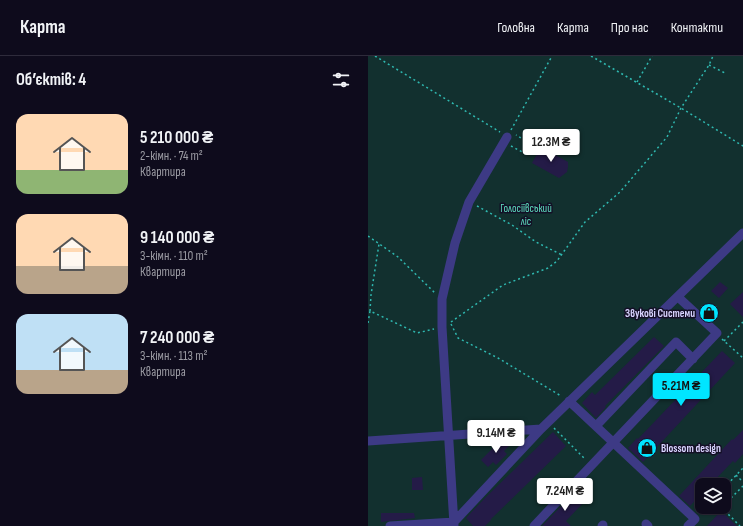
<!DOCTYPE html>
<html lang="uk">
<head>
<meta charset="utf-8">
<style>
	body { margin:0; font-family:"Sofia Sans Condensed",sans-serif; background:#171425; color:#f1f3f6; height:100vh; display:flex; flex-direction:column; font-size:15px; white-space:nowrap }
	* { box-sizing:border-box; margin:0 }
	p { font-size:13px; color:#9b9ba3 }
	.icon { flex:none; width:22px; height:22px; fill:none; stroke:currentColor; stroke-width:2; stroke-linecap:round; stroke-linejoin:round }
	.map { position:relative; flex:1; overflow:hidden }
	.sheet { display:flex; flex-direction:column; background:#0e0b1c; width:368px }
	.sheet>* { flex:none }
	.tools { position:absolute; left:327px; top:422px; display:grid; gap:8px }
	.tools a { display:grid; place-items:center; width:36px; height:36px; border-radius:8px; background:#0e0b1c; box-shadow:0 1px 3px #0004,0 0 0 1px #2e2b3b; font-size:20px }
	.price { position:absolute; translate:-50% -34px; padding:0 9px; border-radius:4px; background:#fff; color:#222; font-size:13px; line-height:26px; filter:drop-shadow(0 1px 2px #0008) }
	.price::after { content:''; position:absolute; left:50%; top:24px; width:12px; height:9px; margin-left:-6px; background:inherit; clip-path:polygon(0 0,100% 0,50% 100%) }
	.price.current { background:#00e5ff; color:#111 }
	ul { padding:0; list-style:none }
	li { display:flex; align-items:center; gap:12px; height:100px; padding:0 16px }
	li span { display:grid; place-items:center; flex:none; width:112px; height:80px; border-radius:12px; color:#555 }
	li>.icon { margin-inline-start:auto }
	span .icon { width:48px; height:48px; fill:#fffc; stroke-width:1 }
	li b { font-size:17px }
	h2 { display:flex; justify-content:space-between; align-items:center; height:48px; padding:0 16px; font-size:17px }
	header { display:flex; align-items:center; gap:24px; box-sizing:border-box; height:56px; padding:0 20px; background:#0e0b1c; border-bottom:1px solid #2e2b3b }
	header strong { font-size:19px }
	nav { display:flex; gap:22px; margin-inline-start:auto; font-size:14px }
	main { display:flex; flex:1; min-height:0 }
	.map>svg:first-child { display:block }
	.green { fill:#12302f; fill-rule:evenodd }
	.building { fill:#241b47 }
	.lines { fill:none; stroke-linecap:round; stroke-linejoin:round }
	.path { stroke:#2fb8b0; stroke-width:1.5; stroke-dasharray:2 3; stroke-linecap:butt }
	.minor { stroke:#3d3a85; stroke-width:9 }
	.labels { text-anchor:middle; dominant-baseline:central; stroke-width:3; stroke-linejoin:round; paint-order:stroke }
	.park-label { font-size:11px; fill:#5fe0c0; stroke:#130f26 }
	.poi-label { font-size:11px; font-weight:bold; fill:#d9d4ff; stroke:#130f26; text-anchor:end }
</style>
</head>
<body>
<header>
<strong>Карта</strong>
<nav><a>Головна</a><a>Карта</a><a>Про нас</a><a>Контакти</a></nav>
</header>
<main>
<section class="sheet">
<h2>Об’єктів: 4<svg class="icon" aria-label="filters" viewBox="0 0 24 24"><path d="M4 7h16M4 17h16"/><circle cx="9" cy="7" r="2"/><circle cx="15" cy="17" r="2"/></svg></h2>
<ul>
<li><span style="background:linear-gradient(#ffd9b3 70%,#8fb573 0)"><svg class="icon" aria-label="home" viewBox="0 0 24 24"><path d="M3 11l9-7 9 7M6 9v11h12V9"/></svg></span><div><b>5 210 000 ₴</b><p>2-кімн. · 74 m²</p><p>Квартира</p></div></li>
<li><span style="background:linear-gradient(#ffd9b3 65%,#b9a48a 0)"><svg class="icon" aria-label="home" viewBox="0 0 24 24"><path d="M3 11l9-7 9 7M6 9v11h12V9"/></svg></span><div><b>9 140 000 ₴</b><p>3-кімн. · 110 m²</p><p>Квартира</p></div></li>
<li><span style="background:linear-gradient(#bfe0f5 70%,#b9a48a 0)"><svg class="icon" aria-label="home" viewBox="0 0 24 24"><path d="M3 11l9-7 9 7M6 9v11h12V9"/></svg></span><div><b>7 240 000 ₴</b><p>3-кімн. · 113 m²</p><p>Квартира</p></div></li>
</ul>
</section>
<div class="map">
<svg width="375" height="470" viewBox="0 0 375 470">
	<rect width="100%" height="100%" fill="#130f26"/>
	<path class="green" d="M 0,0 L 375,0 L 375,470 L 0,470 ZM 334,429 L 356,429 L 356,451 L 334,451 Z"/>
	<path class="building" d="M 173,91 L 200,106 L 200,111 L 199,116 L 191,122 L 164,107 Z
		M 352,226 L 360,232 L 351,242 L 343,235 Z
		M 375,236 L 375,261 L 362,248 Z
		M 286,281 L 296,290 L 237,350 L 238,351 L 228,362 L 214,347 L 224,336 L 227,339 Z
		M 354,295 L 367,307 L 275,406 L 260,392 L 269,382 L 270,383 Z
		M 375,374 L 375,398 L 367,407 L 365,405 L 342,429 L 334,429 L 334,437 L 322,450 L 311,440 L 364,383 L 365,384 Z
		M 185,376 L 198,390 L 123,463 L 123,464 L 117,470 L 105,470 L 98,462 L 118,441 Z
		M 134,383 L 141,390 L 136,395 L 139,398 L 128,409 L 125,406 L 120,411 L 113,404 Z
		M 54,421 L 55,434 L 44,434 L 44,422 Z
		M 206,437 L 216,446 L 198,465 L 203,470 L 174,470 Z
		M 353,455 L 369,470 L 339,470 Z
		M 13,457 L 46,457 L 47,462 L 13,466 Z"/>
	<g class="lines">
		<path class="path" d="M 7,0 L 132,76
			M 223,0 L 313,52 L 375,90
			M 341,9 L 357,17
			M 269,26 L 284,0
			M 143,74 L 184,0
			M 143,90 L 158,98 L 163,88 L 148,79
			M 109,150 L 144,169 L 168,186 L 194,199
			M 0,180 L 30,201 L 67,237
			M 2,255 L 3,239 L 11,188
			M 83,266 L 135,229 L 180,212 L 189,205 L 217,166 L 252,136 L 299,81 L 313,52 L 341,9 L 345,0
			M 0,267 L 2,255 L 49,277 L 66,273
			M 83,268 L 90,282 L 130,302 L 193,340
			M 354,283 L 375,302
			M 356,285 L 375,266
			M 186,372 L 217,403
			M 368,419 L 375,426
			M 356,432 L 375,412
			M 356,433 L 364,441
			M 356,449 L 375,430
			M 354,451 L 354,452 L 372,470
			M 333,457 L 338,451"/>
		<path class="minor" d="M 201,345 L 327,463 L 320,470
			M 228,370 L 308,286 L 325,303
			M 0,385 L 173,373
			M 278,468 L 280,470
			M 86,469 L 74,271 L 74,243 L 87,187 L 101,146 L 139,81
			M 22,470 L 86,466 L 173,373 L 375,177
			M 166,470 L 349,277 L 310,241
			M 234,470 L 235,469"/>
	</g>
	<defs>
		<g id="shop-disc" transform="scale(1)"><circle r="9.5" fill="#00e5ff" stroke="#130f26"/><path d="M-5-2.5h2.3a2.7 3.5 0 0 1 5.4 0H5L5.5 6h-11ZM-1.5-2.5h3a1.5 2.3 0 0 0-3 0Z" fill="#111"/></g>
	</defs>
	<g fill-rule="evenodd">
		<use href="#shop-disc" x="341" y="257"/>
		<use href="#shop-disc" x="279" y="392"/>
	</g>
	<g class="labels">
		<g class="park-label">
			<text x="158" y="152">Голосіївський<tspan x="158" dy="13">ліс</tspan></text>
		</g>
		<g class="poi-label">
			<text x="327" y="257">Звукові Системи</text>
			<text x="293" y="392" text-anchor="start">Blossom design</text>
		</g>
	</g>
</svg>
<div class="tools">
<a><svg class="icon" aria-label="layers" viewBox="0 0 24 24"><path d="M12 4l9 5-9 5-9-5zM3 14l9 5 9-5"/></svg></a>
</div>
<b class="price" style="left:183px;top:107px">12.3M ₴</b>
<b class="price current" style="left:313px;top:351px">5.21M ₴</b>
<b class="price" style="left:128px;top:398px">9.14M ₴</b>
<b class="price" style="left:197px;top:456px">7.24M ₴</b>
</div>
</main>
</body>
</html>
